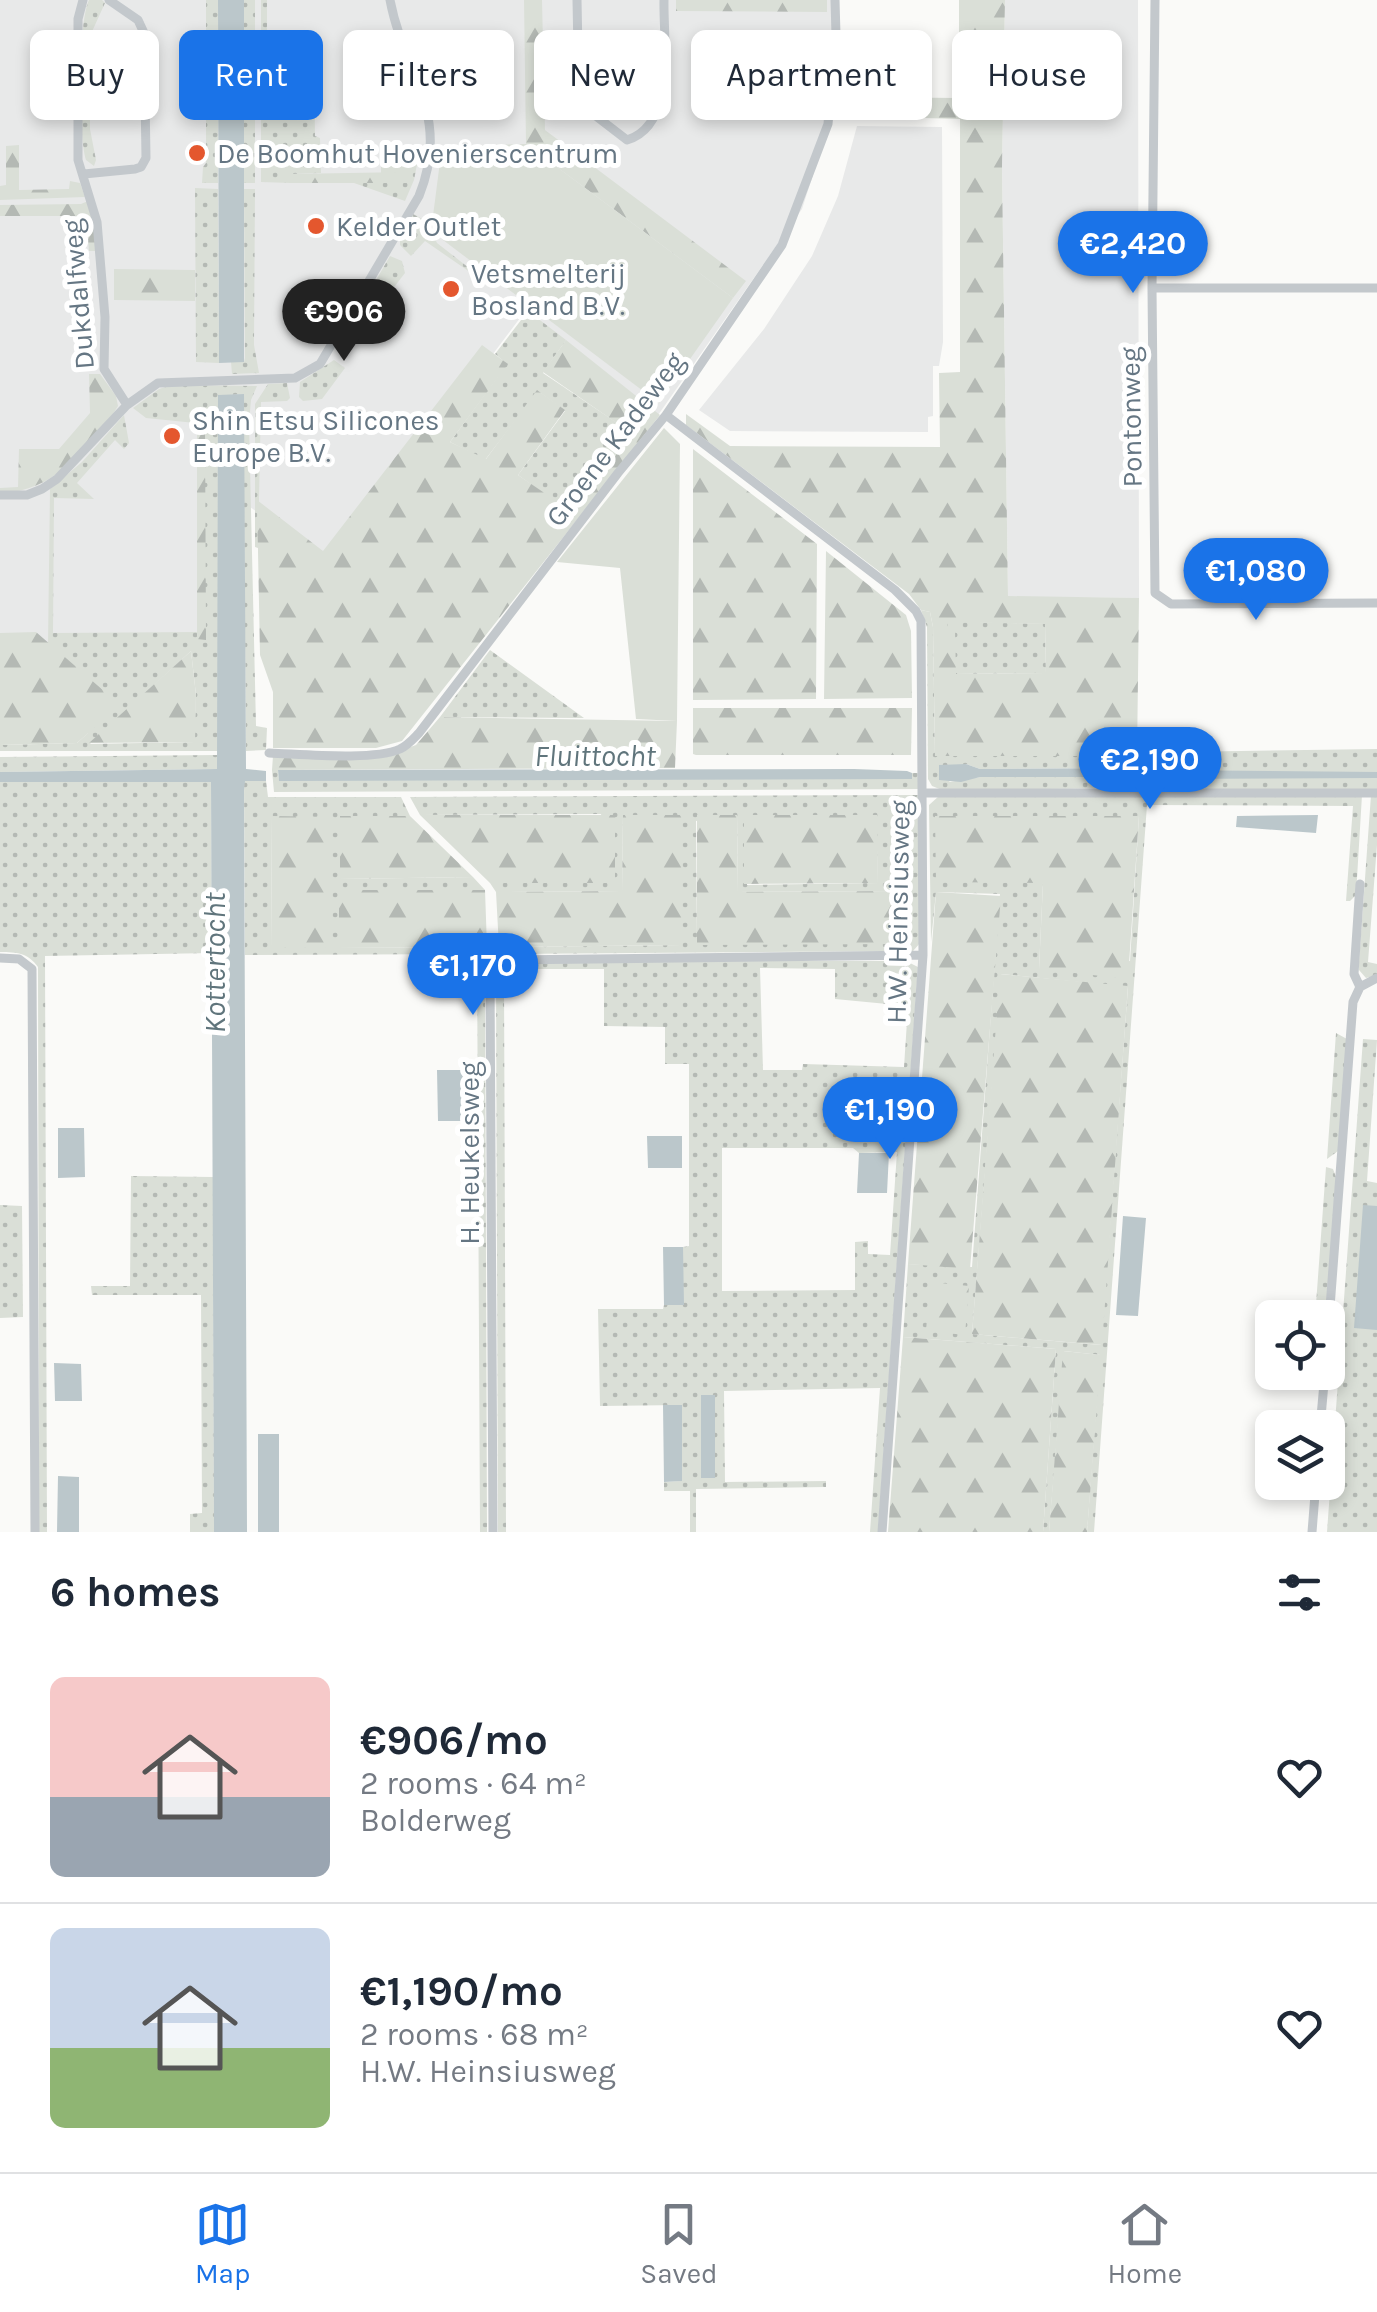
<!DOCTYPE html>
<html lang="en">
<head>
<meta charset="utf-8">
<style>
	body { margin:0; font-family:Karla,sans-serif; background:#f6f6f7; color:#1f2937; height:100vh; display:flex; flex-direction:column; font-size:38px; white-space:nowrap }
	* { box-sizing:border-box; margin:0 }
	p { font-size:32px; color:#747a83 }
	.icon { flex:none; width:55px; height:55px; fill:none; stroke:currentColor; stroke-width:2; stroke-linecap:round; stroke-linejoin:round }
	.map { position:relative; height:1532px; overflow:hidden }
	.sheet { display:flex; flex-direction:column; background:#fff; flex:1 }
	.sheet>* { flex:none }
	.guide { position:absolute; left:30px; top:30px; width:1318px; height:90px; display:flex; gap:20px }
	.tools { position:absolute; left:1255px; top:1300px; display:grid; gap:20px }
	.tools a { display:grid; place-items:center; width:90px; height:90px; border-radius:15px; background:#fff; box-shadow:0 5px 15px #0003; font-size:50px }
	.price { position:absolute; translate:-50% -85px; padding:0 22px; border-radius:35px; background:#1a73e8; color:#fff; font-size:32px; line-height:65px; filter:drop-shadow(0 2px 5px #0008) }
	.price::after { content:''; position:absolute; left:50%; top:60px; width:30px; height:22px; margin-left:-15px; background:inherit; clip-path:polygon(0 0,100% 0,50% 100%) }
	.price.active { background:#222; color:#fff }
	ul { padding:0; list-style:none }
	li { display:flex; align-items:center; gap:30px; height:250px; padding:0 50px }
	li+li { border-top:2px solid #e0e1e3 }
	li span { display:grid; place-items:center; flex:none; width:280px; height:200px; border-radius:15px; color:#555 }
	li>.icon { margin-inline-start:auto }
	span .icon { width:120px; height:120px; fill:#fffc; stroke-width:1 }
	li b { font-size:42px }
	h2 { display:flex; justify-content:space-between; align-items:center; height:120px; padding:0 50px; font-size:42px }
	.chip { padding:0 35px; border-radius:15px; background:#fff; box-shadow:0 5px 15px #0003; font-size:35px; line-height:90px }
	.chip.active { background:#1a73e8; color:#fff }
	.menu { display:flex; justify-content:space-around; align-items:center; height:140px; border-top:2px solid #e0e1e3; background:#fff; font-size:28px; color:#747a83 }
	.menu a { display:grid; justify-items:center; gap:5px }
	.menu .active { color:#1a73e8 }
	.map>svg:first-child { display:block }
	.built { fill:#e8e9e9 }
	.grass { fill:url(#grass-dots); fill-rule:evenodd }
	.forest { fill:url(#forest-firs); fill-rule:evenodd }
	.park { fill:#dadfd7 }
	.water { fill:#bbc7cb }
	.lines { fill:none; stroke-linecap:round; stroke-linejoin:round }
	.minor { stroke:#c3c8cc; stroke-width:9 }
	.poi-dot { fill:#e4572e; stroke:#fff; stroke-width:4 }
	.labels { text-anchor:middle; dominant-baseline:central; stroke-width:10; stroke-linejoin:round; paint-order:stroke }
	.poi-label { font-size:28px; fill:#657683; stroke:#fff; text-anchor:start }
	.street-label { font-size:28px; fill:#657683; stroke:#fff }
	.water-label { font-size:30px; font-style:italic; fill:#60757c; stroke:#fff }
</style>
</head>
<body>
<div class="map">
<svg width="1377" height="1532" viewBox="0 0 1377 1532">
	<defs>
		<pattern id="grass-dots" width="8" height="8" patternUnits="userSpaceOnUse" patternTransform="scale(2.5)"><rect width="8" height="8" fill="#dadfd7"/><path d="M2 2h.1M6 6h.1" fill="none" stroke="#b4b9b4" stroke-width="1.8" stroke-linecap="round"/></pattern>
		<pattern id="forest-firs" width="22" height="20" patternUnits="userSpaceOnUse" patternTransform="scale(2.5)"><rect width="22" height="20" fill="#dadfd7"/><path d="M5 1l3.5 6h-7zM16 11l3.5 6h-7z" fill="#b4b9b4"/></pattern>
	</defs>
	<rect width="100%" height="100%" fill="#fafaf8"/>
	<path class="built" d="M 0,0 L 838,0 L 835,107 L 802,209 L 656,418 L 523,314 L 334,566 L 233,495 L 232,641 L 0,645 Z
		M 1005,0 L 1138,0 L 1139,598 L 1008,597 L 1002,167 Z
		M 857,126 L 942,127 L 943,342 L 939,366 L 933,366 L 933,416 L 928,417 L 928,432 L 730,431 L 699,410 L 764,329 L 812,256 L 838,196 Z"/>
	<path class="grass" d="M 89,0 L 102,0 L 105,3 L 90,36 L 90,129 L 96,160 L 94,166 L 86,160 C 78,135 78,22 89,0 Z
		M 206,0 L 218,0 L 218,183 L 202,183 L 203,167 L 206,163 Z
		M 244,0 L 255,0 L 255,183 L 244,183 Z
		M 261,0 L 267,0 L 267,56 L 314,56 L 315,136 L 320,138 L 321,173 L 291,174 L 290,183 L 261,182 Z
		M 402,147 L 420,149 L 414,180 L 405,201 L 354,183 L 406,182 L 406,173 L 381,173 L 381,164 L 401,164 Z
		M 195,188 L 218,189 L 219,363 L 196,362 Z
		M 244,189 L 255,189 L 254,345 L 259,373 L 232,374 L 231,362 L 244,362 L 245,358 Z
		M 413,214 L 426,221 L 437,243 L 478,275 L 477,277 L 425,241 L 411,256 L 400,245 L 400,238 Z
		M 390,256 L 402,261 L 405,273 L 371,317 L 360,308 Z
		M 528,311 L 566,340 L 543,373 L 632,433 L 613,444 L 564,508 L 518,475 L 565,411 L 538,391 L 485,460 L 450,442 L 507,364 L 495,354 Z
		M 334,360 L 345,368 L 322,399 L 303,401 L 299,397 L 300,382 Z
		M 287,383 L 290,398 L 287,401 L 261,402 L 258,548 L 255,547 L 255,404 L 268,384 Z
		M 171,385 L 257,386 L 251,400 L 249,423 L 256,726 L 267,728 L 266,750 L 246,751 L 243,394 L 218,396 L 219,751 L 0,751 L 0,745 L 77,743 L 88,733 L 48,645 L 50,489 L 82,462 L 124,415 L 129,443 L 124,449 L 115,440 L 77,483 L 94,499 L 54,498 L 53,633 L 197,632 L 197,639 L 205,424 L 146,418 L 133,408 L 159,389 ZM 191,651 L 196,695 L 194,742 L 90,744 Z
		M 921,610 L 930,612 L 933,627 L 935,756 L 1137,756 L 1137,768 L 980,769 L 966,764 L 949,782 L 980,777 L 1145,777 L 1142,788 L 942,790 L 932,786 L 928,779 L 927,627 Z
		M 947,621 L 1045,624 L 1046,673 L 955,674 L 955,630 L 947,629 Z
		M 490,650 L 584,718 L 440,717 Z
		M 1377,749 L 1377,772 L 1181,772 L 1175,770 L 1176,752 Z
		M 218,755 L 217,769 L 0,772 L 0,757 Z
		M 272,770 L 278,770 L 279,780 L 912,778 L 912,773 L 921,773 L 922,789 L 274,792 Z
		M 1150,777 L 1377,778 L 1377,790 L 1156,791 L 1151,786 Z
		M 211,781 L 212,953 L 45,956 L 47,1532 L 39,1532 L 38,967 C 28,953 17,952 0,952 L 0,782 Z
		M 244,781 L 266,781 L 268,797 L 401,797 L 410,816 L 401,816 L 340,879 L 473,877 L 485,890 L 340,890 L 339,948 L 487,947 L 493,957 L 488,964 L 485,980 L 487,1532 L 480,1532 L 477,954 L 245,955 ZM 272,817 L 332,817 L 271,947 Z
		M 920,795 L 921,942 L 913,951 L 506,954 L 499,947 L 682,945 L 682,815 L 623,815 L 622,891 L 496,892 L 490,883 L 614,883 L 601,814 L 420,815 L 410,797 ZM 737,815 L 738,892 L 903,891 L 905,944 L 697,944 L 696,821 ZM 744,815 L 876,815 L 878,883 L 747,885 Z
		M 1362,795 L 1356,895 L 1350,901 L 1346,901 L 1353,806 L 1147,805 L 1094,1532 L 1087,1532 L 1100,1355 L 1064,1351 L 1049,1532 L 1043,1532 L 1056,1349 L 903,1337 L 908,1264 L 972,1267 L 1000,894 L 936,892 L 931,942 L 929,805 L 939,796 ZM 1139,816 L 1130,961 L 1039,969 L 1043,883 L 935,817 ZM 1001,974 L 1128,987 L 1101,1345 L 972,1334 Z
		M 1371,795 L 1377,795 L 1377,845 L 1368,962 L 1377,964 L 1377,975 L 1366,978 L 1359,970 L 1359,962 Z
		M 689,961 L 906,961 L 918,967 L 878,1532 L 870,1532 L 880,1388 L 724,1391 L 725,1482 L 826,1481 L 826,1487 L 696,1489 L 696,1532 L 690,1532 L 690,1491 L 664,1491 L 664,1482 L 681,1481 L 682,1405 L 600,1406 L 598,1309 L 663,1309 L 664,1305 L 683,1305 L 683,1247 L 689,1246 L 689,1064 L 665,1064 L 665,1027 L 604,1026 L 604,969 L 514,969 L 504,976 L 506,1532 L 498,1532 L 496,972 L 502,964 ZM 760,968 L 835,969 L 835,999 L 908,1006 L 904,1067 L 803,1064 L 802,1070 L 763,1070 ZM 722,1148 L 853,1148 L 859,1153 L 897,1152 L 890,1255 L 868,1254 L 868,1241 L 855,1242 L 855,1290 L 722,1291 Z
		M 1336,1033 L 1347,1039 L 1338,1151 L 1327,1159 Z
		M 1363,1039 L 1377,1040 L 1367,1181 L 1377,1183 L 1377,1532 L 1327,1532 Z
		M 1326,1167 L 1333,1169 L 1336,1177 L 1326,1317 L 1315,1318 Z
		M 131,1176 L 213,1177 L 214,1532 L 190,1532 L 190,1514 L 202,1513 L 201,1295 L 92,1295 L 91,1286 L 130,1286 Z
		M 0,1205 L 22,1206 L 23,1317 L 0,1318 Z"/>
	<path class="forest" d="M 524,0 L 542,0 L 545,130 L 746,281 L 733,298 L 526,144 Z
		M 676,0 L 827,0 L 827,12 L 676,11 Z
		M 959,0 L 1005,0 L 1002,167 L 1008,596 L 1139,598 L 1137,756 L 935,756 L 933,627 L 930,612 L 921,610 L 909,594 L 686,425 L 686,414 L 730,446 L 940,447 L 939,373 L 960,372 L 960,119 L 852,116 L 853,97 L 959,98 ZM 947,622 L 1045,624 L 1046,673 L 956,674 L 955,629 L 947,629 Z
		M 19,145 L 19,190 L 69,189 L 70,181 L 80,183 L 85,197 L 0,200 L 0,186 L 6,185 L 6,146 Z
		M 407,172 L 406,183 L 290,183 L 290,174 Z
		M 88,201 L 96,222 L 95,251 L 89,251 L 86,216 L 0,216 L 0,205 L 81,204 Z
		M 114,269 L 195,270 L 195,301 L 114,300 Z
		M 566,340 L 660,415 L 402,741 L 376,748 L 273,748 L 273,692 L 260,655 L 257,500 L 323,551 L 482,345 L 508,364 L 450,442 L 486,459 L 537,390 L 565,410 L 518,475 L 565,507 L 613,444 L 631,433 L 543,372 Z
		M 89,374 L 100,374 L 116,396 L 118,406 L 113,414 C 77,453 57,491 0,493 L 0,488 L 18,487 L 19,449 L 59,449 L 90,413 Z
		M 197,423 L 205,423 L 206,640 L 197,639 Z
		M 693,449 L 817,544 L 816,699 L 693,700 Z
		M 826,551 L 906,615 L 911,631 L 912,698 L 824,699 Z
		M 36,632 L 120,705 L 77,743 L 0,745 L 0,633 Z
		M 191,651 L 196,695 L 195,742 L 89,743 Z
		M 693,708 L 912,708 L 911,755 L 696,755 L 693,754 Z
		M 440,717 L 677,721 L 675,768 L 272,770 L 273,756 L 391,754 L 416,745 Z
		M 420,815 L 615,815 L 615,883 L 490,883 Z
		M 623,815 L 682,815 L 682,945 L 499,947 L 496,892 L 622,891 Z
		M 697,815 L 737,815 L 738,892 L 903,891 L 905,944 L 697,945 Z
		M 744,815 L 877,815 L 878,883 L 744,884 Z
		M 272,816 L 332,817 L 330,948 L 271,947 Z
		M 340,816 L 410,816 L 473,877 L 340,879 Z
		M 935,816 L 1139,816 L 1128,979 L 1039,969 L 1043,883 L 936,882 Z
		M 339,890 L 485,890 L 487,947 L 339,948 Z
		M 936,892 L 1001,896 L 970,1269 L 908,1264 Z
		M 1000,974 L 1128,986 L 1102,1345 L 972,1334 Z
		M 930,1282 L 969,1286 L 965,1335 L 926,1331 Z
		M 903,1337 L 1056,1349 L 1043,1532 L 888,1532 Z
		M 1063,1351 L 1101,1355 L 1087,1532 L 1049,1532 Z"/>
	<path class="park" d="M 526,144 L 733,298 L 659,403 L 443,240 L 433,216 L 442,146 Z
		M 664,428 L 680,444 L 677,721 L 636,719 L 620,568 L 557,562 Z"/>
	<path class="water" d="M 218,0 L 244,0 L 244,362 L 219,363 Z
		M 244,394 L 246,769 L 266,771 L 266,781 L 245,781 L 244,790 L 247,1532 L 214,1532 L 211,782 L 0,782 L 0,772 L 217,769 L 218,395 Z
		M 966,764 L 980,769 L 1137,768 L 1142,772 L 1141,777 L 980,777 L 961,782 L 939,780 L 939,765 Z
		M 854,769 L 907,771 L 912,773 L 912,779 L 279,781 L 278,770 Z
		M 1157,770 L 1377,772 L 1377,778 L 1157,779 Z
		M 1318,815 L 1316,833 L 1236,827 L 1237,816 Z
		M 437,1070 L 469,1070 L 469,1121 L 438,1121 Z
		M 58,1128 L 84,1128 L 85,1177 L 58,1178 Z
		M 647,1136 L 682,1136 L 682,1168 L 648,1168 Z
		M 859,1153 L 889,1153 L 887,1193 L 857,1193 Z
		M 1363,1205 L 1377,1206 L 1377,1330 L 1354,1328 Z
		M 1123,1216 L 1146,1218 L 1138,1316 L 1116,1315 Z
		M 663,1247 L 683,1247 L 684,1305 L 664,1305 Z
		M 54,1363 L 81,1364 L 82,1401 L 55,1401 Z
		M 701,1395 L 715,1395 L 715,1478 L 701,1478 Z
		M 663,1405 L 682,1405 L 682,1481 L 664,1482 Z
		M 258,1434 L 279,1434 L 279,1532 L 258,1532 Z
		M 58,1476 L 79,1477 L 79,1532 L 57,1532 Z"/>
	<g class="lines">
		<path class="minor" d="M 83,0 L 78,19 L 78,160 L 97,222 L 105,317 L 104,369 L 127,405
			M 577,0 L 579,103 L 627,140 C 677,125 663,40 664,0
			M 1155,0 L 1152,288 L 1155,593 L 1171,604 L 1377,603
			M 84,174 L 135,169 L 141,167 L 146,158 L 144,33 L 138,20 L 109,0
			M 1152,288 L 1377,288
			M 666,415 L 895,590 L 916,611 L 921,621 L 923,955 L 882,1532
			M 0,495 L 27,495 L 42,489 L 57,479 L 127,405 L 158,383 L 295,378 L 320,364 L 419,196 C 452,114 404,74 390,0
			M 269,753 C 301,754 373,761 400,749 C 408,745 413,739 419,733 L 618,473 L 666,415 L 782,245 L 828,124 L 836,35 L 835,0
			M 924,793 L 1377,793
			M 0,958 L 19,959 L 32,969 L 35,1532
			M 1360,987 L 1354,974 L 1360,884
			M 1360,987 L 1377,978
			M 1328,1334 L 1353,1002 L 1360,987
			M 1320,1428 L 1325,1372
			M 493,1532 L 490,977 L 502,960 L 923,955
			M 1312,1532 L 1316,1482"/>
	</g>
	<g class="poi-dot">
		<circle cx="197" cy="153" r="10"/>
		<circle cx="316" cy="226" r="10"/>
		<circle cx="451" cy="289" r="10"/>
		<circle cx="172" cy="436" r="10"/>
	</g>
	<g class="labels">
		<g class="poi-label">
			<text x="217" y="153">De Boomhut Hovenierscentrum</text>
			<text x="336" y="226">Kelder Outlet</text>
			<text x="471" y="273">Vetsmelterij<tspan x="471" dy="32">Bosland B.V.</tspan></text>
			<text x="192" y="420">Shin Etsu Silicones<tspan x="192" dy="32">Europe B.V.</tspan></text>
		</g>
		<g class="street-label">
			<text transform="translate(78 294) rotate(-95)">Dukdalfweg</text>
			<text transform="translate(1131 417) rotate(-91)">Pontonweg</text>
			<text transform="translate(615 439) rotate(-53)">Groene Kadeweg</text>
			<text transform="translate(898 912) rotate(-89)">H.W. Heinsiusweg</text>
			<text transform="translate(469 1153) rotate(-90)">H. Heukelsweg</text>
		</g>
		<g class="water-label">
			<text x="595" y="756">Fluittocht</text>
			<text transform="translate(215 963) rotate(-90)">Kottertocht</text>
		</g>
	</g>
</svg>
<div class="tools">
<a><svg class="icon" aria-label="locate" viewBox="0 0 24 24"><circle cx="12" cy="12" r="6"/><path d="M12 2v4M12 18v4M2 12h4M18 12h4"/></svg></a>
<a><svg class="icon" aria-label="layers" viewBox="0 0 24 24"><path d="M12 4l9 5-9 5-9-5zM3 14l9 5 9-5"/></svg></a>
</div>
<b class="price" style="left:1133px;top:296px">€2,420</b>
<b class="price active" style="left:344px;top:364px">€906</b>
<b class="price" style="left:1256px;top:623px">€1,080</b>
<b class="price" style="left:1150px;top:812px">€2,190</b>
<b class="price" style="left:473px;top:1018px">€1,170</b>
<b class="price" style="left:890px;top:1162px">€1,190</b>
<div class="guide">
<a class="chip">Buy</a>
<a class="chip active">Rent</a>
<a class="chip">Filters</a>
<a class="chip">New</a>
<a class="chip">Apartment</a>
<a class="chip">House</a>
</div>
</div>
<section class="sheet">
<h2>6 homes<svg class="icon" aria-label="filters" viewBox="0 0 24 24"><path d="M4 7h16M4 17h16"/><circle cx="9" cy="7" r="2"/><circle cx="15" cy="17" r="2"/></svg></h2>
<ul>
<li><span style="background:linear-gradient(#f6c9c9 60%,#9aa5b1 0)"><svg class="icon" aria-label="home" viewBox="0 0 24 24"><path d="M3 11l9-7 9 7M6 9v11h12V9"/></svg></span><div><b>€906/mo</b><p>2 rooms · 64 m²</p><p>Bolderweg</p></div><svg class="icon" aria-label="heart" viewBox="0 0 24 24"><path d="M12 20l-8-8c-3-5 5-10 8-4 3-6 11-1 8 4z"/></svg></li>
<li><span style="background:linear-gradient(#c9d6e8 60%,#8fb573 0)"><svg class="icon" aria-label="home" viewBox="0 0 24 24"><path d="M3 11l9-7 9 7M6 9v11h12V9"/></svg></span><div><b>€1,190/mo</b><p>2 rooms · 68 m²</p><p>H.W. Heinsiusweg</p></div><svg class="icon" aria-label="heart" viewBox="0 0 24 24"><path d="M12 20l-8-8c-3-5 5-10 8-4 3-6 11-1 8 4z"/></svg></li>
</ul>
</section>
<nav class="menu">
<a class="active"><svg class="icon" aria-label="map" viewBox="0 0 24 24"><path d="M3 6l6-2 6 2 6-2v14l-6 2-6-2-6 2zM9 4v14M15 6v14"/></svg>Map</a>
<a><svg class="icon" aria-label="saved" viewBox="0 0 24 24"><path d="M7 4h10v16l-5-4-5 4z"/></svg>Saved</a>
<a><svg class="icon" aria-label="home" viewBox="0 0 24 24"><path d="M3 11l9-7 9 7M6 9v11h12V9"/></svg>Home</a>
</nav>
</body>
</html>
